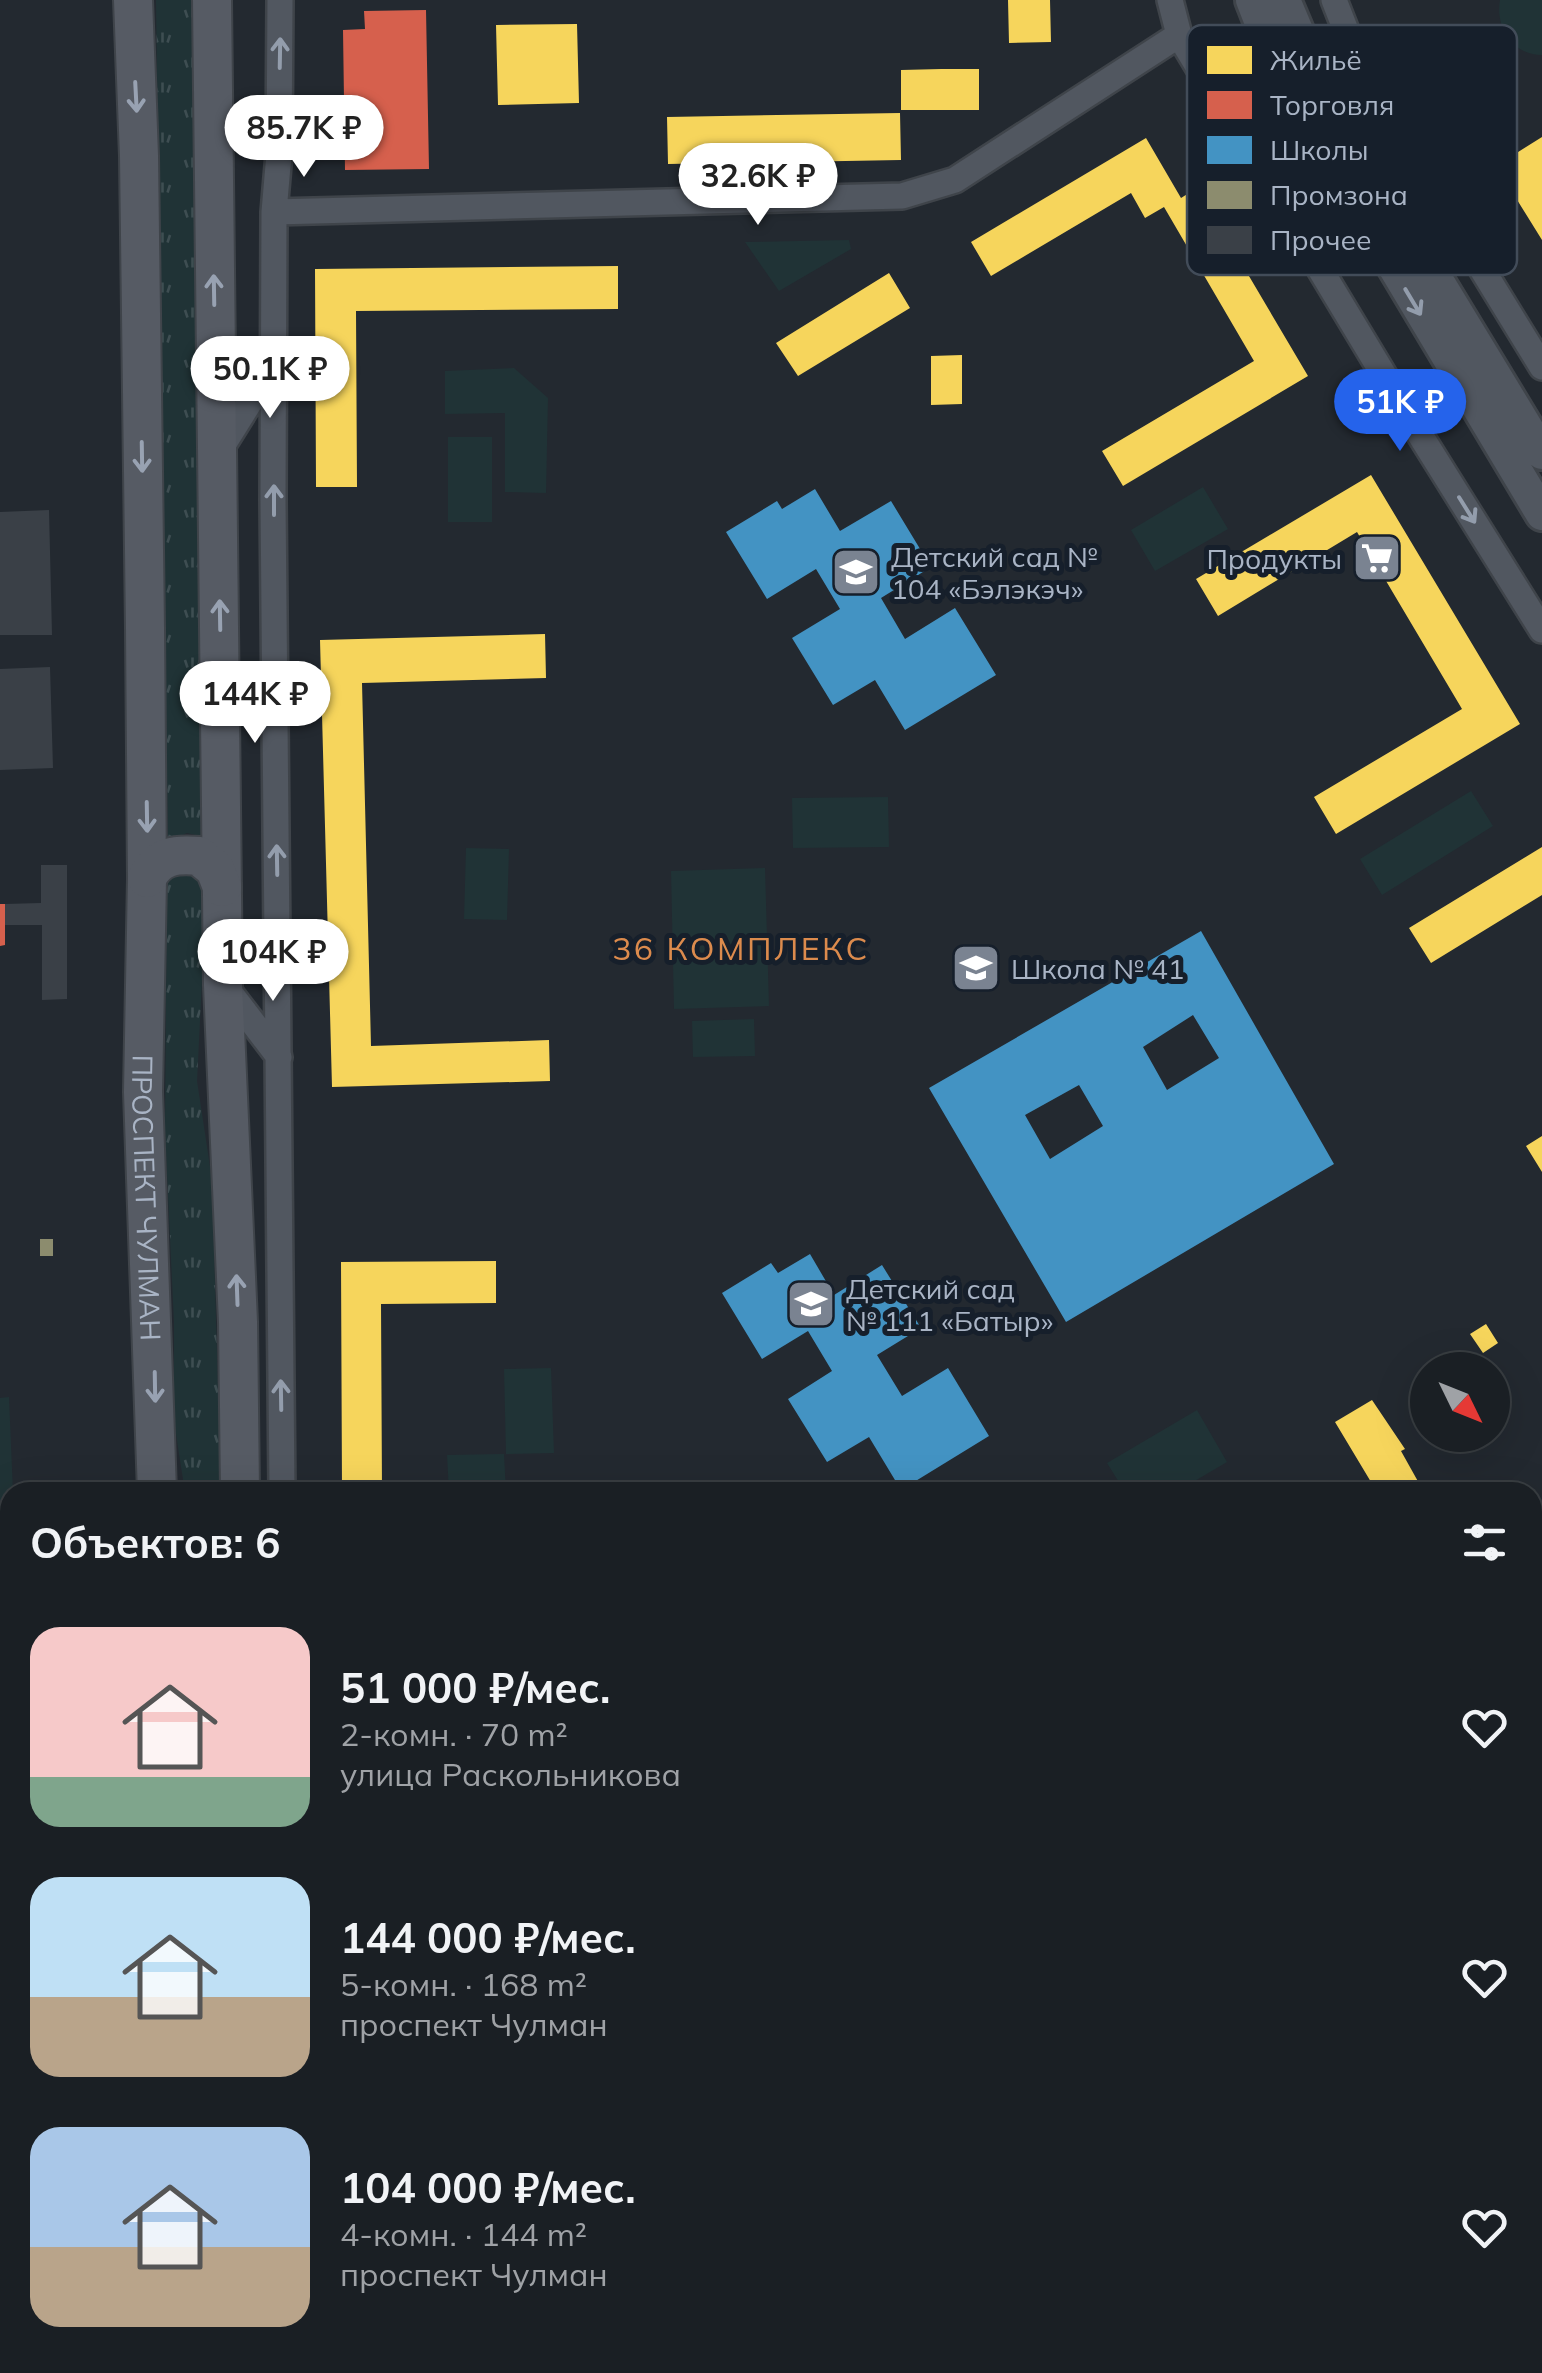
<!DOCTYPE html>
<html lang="ru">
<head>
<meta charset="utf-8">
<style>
	body { margin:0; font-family:Mulish,sans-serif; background:#272c31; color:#f1f3f6; height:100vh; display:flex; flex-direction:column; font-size:38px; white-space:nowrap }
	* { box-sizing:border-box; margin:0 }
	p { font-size:32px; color:#9fa2a6 }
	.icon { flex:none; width:55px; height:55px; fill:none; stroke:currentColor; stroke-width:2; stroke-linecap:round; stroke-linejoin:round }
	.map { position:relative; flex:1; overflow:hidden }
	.panel { position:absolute; left:0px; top:1482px; width:1542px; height:892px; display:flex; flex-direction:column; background:#1a1f24; border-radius:30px 30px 0 0; box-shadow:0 10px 40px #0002,0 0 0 2px #383d41 }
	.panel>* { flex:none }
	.needle { width:65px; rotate:133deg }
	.tools { position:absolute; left:1410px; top:1352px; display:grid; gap:20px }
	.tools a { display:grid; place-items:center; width:100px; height:100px; border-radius:50%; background:#1a1f24; box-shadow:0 10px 40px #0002,0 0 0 2px #383d41; font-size:50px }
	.price { position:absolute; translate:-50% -85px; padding:0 22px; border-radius:35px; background:#fff; color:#222; font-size:32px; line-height:65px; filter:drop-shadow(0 2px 5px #0008) }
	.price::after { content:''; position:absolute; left:50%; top:60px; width:30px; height:22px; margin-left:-15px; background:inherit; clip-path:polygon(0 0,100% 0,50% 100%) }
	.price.current { background:#2563eb; color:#fff }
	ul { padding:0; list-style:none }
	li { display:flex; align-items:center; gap:30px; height:250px; padding:0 30px }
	li span { display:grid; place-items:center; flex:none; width:280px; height:200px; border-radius:30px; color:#555 }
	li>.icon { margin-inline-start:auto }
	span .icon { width:120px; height:120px; fill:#fffc; stroke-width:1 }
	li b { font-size:42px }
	h2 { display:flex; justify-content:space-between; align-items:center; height:120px; padding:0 30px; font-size:42px }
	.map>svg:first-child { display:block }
	.grass { fill:url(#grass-tufts) }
	.green { fill:#203336 }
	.homes { fill:#f6d55c }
	.shops { fill:#d6604d }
	.schools { fill:#4393c3; fill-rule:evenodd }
	.industry { fill:#8c8c6e }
	.building { fill:#3a4047 }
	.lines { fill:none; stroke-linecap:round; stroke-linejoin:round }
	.minor-casing { stroke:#3f444a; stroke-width:30 }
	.tertiary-casing { stroke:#3f444a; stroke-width:38 }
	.secondary-casing { stroke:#3f444a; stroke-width:42 }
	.minor { stroke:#515760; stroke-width:25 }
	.tertiary { stroke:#515760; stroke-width:32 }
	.secondary { stroke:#565b64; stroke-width:38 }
	.oneway { stroke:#939dac }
	.oneway2 { stroke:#98a2b2 }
	.labels { text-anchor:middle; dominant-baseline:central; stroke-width:10; stroke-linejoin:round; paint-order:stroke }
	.poi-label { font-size:28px; fill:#a9b4c5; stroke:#161f2b; text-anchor:start }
	.street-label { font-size:28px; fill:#a9b4c5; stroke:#161f2b }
	.quarter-label { font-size:32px; letter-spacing:2.5px; fill:#dc8b4d; stroke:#161f2b }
	.key { fill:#161f2b; stroke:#424c59; stroke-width:2.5 }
	.key-label { font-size:28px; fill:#a9b4c5 }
</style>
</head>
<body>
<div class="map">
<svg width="1542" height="2373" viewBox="0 0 1542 2373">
	<defs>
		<pattern id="grass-tufts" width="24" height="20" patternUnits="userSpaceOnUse" patternTransform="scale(2.5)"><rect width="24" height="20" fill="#203336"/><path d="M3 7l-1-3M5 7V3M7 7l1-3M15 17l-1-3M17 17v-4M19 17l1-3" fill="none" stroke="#3e4e52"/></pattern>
	</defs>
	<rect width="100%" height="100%" fill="#232930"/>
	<path class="grass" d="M 156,0 L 199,0 L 205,837 L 187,833 L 168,841 Z
		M 175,869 L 207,878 L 197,1081 L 212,1180 L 221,1492 L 185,1492 L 174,1421 L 174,1322 L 165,1131 L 167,881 Z
		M 0,2113 L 10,2117 L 10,2197 L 0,2193 Z"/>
	<path class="green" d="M 1500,0 L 1542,0 L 1542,55 C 1513,55 1495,28 1500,0 Z
		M 849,240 L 851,249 L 779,291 L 745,242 Z
		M 514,368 L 548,398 L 546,493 L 505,492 L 505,413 L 445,414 L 445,371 Z
		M 448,437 L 492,437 L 492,522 L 448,522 Z
		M 1203,487 L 1228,529 L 1155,571 L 1131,530 Z
		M 1471,791 L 1493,826 L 1382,895 L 1360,859 Z
		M 888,797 L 889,847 L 793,848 L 792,798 Z
		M 466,848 L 509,849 L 507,920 L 464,919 Z
		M 765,868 L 769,1006 L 674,1009 L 671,871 Z
		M 754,1019 L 755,1056 L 693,1057 L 692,1021 Z
		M 551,1368 L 554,1453 L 506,1454 L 504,1369 Z
		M 9,1397 L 13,1492 L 10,1492 L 10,1593 L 0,1593 L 0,1398 Z
		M 1197,1410 L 1227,1462 L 1176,1492 L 1125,1492 L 1107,1463 Z
		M 504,1454 L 506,1492 L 449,1492 L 447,1455 Z
		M 1532,2191 L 1542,2207 L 1542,2268 L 1533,2274 Z"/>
	<path class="homes" d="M 1008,0 L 1050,0 L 1051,42 L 1009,43 Z
		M 577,24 L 579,103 L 498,105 L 496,25 Z
		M 941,69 L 979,69 L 979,110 L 901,110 L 901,70 Z
		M 900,113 L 901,160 L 668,164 L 667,117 Z
		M 1542,137 L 1542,240 L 1496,166 Z
		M 1146,138 L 1181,198 L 1197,188 L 1308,376 L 1123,486 L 1102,451 L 1254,361 L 1164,207 L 1145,218 L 1131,193 L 991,276 L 971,242 Z
		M 618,266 L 618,309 L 356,311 L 357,487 L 316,487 L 315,269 Z
		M 889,273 L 910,308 L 798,376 L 776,343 Z
		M 962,355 L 962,404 L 931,405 L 931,356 Z
		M 1371,475 L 1520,724 L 1336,834 L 1314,797 L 1462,709 L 1357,532 L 1218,616 L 1196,579 Z
		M 545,634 L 546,678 L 362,683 L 371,1046 L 549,1040 L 550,1081 L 332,1087 L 320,640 Z
		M 1542,847 L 1542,895 L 1431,963 L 1409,928 Z
		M 1542,1136 L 1542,1172 L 1526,1146 Z
		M 496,1261 L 496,1303 L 381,1304 L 382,1492 L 342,1492 L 341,1262 Z
		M 1486,1324 L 1498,1343 L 1483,1353 L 1470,1334 Z
		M 1372,1400 L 1405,1449 L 1401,1451 L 1420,1485 L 1425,1482 L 1431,1492 L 1377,1492 L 1335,1422 Z"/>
	<path class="shops" d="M 426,10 L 429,169 L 345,170 L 343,30 L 365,29 L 364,11 Z
		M 0,904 L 5,904 L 5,945 L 0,946 Z
		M 658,2365 L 1069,2365 L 1070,2368 L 1085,2365 L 1089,2373 L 662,2373 Z"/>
	<path class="schools" d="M 815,489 L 840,531 L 891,501 L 931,567 L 881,598 L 905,639 L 955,608 L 996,675 L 905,730 L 875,680 L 833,705 L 792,638 L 840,609 L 816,569 L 767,599 L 726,532 L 777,501 L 782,509 Z
		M 1201,931 L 1334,1164 L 1066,1322 L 929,1088 ZM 1193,1015 L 1219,1058 L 1167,1090 L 1143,1047 ZM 1079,1085 L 1103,1126 L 1050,1159 L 1025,1115 Z
		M 810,1254 L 834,1295 L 882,1265 L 921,1328 L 877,1355 L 902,1396 L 948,1368 L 989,1436 L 901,1490 L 869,1437 L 827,1462 L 788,1399 L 832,1371 L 808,1331 L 762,1359 L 722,1293 L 771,1263 L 778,1273 Z
		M 1542,1969 L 1542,2013 L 1532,1997 L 1532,1975 Z"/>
	<path class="industry" d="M 40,1239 L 53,1239 L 53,1256 L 40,1256 Z"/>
	<path class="building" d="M 49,510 L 52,635 L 0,635 L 0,512 Z
		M 50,667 L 53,768 L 0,770 L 0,669 Z
		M 41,865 L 67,865 L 67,999 L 42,1000 L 42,925 L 5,925 L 5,904 L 41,903 Z"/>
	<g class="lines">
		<g class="minor-casing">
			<path id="minor" d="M 280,0 L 279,154 L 274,212 L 273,500 L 282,1492
				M 1170,0 L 1179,35 L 1417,430 L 1542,630
				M 1334,0 L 1354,51 L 1420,168 L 1542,367
				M 274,212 L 902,196 L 955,180 L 1179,35
				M 1308,247 L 1389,263
				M 218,453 L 276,360
				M 224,985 L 279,1057
				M 1532,1601 L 1542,1596
				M 436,2365 L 441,2373"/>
		</g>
		<g class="tertiary-casing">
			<path id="tertiary" d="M 1252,0 L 1268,41 L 1317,138 L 1542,514
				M 1284,0 L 1303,45 L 1355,145 L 1542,453
				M 0,2101 L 10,2105
				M 0,2215 L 10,2219
				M 239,2365 L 248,2373"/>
		</g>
		<g class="secondary-casing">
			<g id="secondary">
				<path id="s1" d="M 133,0 L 139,156 L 145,628 L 147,878 L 143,1092 L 157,1492"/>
				<path d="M 212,0 L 223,985 L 238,1322 L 240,1492"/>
				<path d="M 147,878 C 158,855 177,854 199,856 L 215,869 L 222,887"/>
				<path d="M 0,2017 L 10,2014"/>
				<path d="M 317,2365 L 321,2373"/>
				<path d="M 402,2365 L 406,2373"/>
			</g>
		</g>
		<use href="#minor" class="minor"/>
		<use href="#tertiary" class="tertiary"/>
		<use href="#secondary" class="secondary"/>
	</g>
	<defs><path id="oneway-shaft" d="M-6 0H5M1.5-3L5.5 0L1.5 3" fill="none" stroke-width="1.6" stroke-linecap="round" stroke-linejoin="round" transform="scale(2.5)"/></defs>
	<g class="oneway">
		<use href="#oneway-shaft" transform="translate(280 53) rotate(-89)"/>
		<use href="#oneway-shaft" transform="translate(1413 302) rotate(59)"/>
		<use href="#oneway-shaft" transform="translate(274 500) rotate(-90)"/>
		<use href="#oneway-shaft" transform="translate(1467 510) rotate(58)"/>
		<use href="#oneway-shaft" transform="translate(277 860) rotate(-91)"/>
		<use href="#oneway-shaft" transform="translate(281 1395) rotate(-91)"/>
	</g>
	<g class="oneway2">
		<use href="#oneway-shaft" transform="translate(136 97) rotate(87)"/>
		<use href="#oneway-shaft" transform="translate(214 290) rotate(-91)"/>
		<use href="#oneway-shaft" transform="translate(142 457) rotate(89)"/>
		<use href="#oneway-shaft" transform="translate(220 615) rotate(-91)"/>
		<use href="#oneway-shaft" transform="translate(147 817) rotate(89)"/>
		<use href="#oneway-shaft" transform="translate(237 1290) rotate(-92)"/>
		<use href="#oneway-shaft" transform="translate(155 1387) rotate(89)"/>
	</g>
	<defs>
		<g id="supermarket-square" transform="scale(2.5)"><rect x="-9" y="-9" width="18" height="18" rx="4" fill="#7a8391" stroke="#161f2b"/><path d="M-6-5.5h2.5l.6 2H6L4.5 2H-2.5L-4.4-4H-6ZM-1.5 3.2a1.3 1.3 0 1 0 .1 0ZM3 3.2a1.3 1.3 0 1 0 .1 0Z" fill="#fff"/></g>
		<g id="school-square" transform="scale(2.5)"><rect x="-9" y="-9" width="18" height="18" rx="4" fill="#7a8391" stroke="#161f2b"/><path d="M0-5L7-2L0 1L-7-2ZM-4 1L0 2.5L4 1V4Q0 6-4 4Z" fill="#fff"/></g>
	</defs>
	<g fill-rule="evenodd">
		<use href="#supermarket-square" x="1377" y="558"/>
		<use href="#school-square" x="856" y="572"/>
		<use href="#school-square" x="976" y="968"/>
		<use href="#school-square" x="811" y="1304"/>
	</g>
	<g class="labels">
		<g class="poi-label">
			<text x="891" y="556">Детский сад №<tspan x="891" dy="32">104 «Бэлэкэч»</tspan></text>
			<text x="1342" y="558" text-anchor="end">Продукты</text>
			<text x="1011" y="968">Школа № 41</text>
			<text x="846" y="1288">Детский сад<tspan x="846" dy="32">№ 111 «Батыр»</tspan></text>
		</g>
		<g class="street-label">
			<text stroke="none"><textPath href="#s1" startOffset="1198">ПРОСПЕКТ ЧУЛМАН</textPath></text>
		</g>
		<g class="quarter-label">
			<text x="741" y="948">36 КОМПЛЕКС</text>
		</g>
	</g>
	<rect x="1187" y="25" width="330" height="250" rx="15" class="key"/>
	<rect x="1207" y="46" width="45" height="28" fill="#f6d55c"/>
	<rect x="1207" y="91" width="45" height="28" fill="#d6604d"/>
	<rect x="1207" y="136" width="45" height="28" fill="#4393c3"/>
	<rect x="1207" y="181" width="45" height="28" fill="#8c8c6e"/>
	<rect x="1207" y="226" width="45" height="28" fill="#3a4047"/>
	<g class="key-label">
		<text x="1270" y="70">Жильё</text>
		<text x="1270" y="115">Торговля</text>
		<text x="1270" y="160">Школы</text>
		<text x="1270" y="205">Промзона</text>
		<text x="1270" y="250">Прочее</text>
	</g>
</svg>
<div class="tools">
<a><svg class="needle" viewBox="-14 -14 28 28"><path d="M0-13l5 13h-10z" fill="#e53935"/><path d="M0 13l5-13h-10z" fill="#9fa2a6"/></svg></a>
</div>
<b class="price" style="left:304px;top:180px">85.7K ₽</b>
<b class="price" style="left:758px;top:228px">32.6K ₽</b>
<b class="price" style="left:270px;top:421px">50.1K ₽</b>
<b class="price current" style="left:1400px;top:454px">51K ₽</b>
<b class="price" style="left:255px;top:746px">144K ₽</b>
<b class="price" style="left:273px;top:1004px">104K ₽</b>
<section class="panel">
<h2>Объектов: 6<svg class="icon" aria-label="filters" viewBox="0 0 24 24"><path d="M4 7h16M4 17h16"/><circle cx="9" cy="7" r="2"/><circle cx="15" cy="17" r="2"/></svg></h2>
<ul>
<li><span style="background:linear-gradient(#f6c9c9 75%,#7fa58c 0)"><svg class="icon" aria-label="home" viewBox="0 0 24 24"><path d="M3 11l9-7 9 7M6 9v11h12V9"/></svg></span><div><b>51 000 ₽/мес.</b><p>2-комн. · 70 m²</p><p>улица Раскольникова</p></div><svg class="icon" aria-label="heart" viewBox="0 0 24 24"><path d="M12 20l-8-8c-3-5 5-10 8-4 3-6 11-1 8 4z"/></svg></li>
<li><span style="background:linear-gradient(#bfe0f5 60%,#b9a48a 0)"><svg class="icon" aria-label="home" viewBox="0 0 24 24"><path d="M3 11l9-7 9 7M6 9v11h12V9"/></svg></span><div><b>144 000 ₽/мес.</b><p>5-комн. · 168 m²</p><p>проспект Чулман</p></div><svg class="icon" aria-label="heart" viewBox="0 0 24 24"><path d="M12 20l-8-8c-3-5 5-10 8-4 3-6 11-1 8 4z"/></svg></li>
<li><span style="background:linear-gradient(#a9c7e8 60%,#b9a48a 0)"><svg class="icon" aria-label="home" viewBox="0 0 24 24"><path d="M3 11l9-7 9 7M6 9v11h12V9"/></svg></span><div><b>104 000 ₽/мес.</b><p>4-комн. · 144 m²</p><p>проспект Чулман</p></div><svg class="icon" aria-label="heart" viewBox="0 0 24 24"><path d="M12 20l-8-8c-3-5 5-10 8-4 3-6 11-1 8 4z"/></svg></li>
</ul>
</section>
</div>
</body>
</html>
